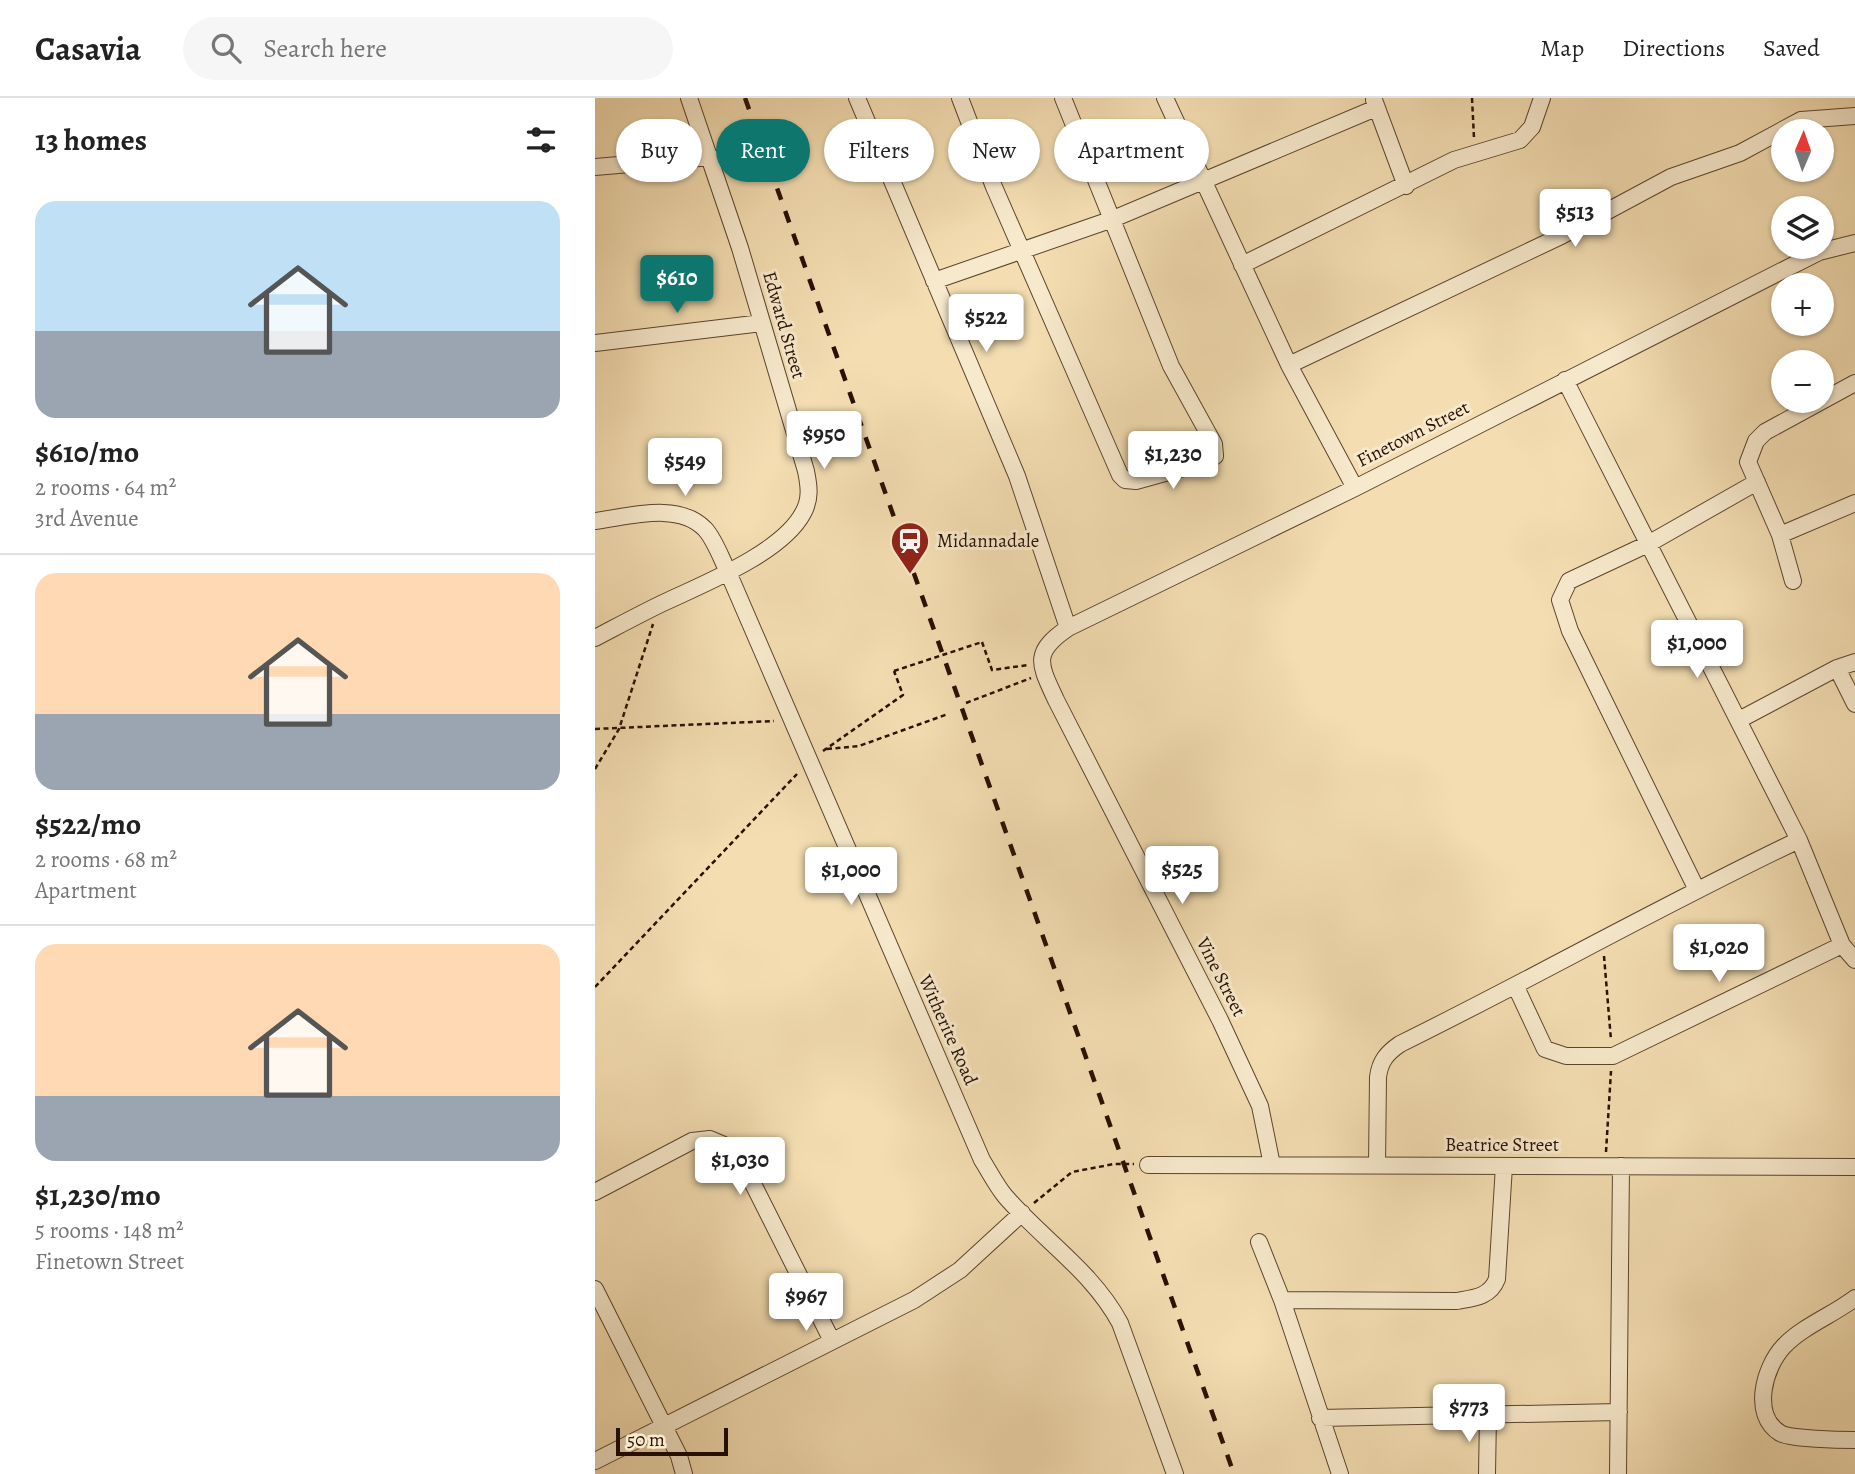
<!DOCTYPE html>
<html lang="en">
<head>
<meta charset="utf-8">
<style>
	body { margin:0; font-family:Alegreya,serif; background:#f6f6f6; color:#222; height:100vh; display:flex; flex-direction:column; font-size:26px; white-space:nowrap }
	* { box-sizing:border-box; margin:0 }
	p { font-size:23px; color:#767676 }
	.icon { flex:none; width:38px; height:38px; fill:none; stroke:currentColor; stroke-width:2; stroke-linecap:round; stroke-linejoin:round }
	.map { position:relative; flex:1; overflow:hidden }
	.sheet { display:flex; flex-direction:column; background:#fff; width:595px }
	.sheet>* { flex:none }
	.guide { position:absolute; left:21px; top:21px; width:665px; height:63px; display:flex; gap:14px }
	.needle { width:46px; rotate:2deg }
	.fabs { position:absolute; left:1176px; top:21px; display:grid; gap:14px }
	.fabs a { display:grid; place-items:center; width:63px; height:63px; border-radius:50%; background:#fff; box-shadow:0 2px 5px #0004; font-size:35px }
	.scale { position:absolute; left:21px; bottom:18px; width:112px; box-sizing:border-box; padding-left:7px; border:4px solid #281100; border-top:0; font-size:19px; line-height:24px; white-space:nowrap; color:#281100; -webkit-text-stroke:5px #f7e9cc; paint-order:stroke }
	.price { position:absolute; translate:-50% -60px; padding:0 16px; border-radius:7px; background:#fff; color:#222; font-size:23px; line-height:46px; filter:drop-shadow(0 2px 4px #0008) }
	.price::after { content:''; position:absolute; left:50%; top:42px; width:21px; height:16px; margin-left:-10px; background:inherit; clip-path:polygon(0 0,100% 0,50% 100%) }
	.price.current { background:#0f766e; color:#fff }
	ul { padding:0; list-style:none }
	li { display:grid; align-content:center; gap:14px; height:371px; padding:0 35px }
	li+li { border-top:2px solid #e0e0e0 }
	li span { display:grid; place-items:center; height:217px; border-radius:21px; color:#555 }
	li>.icon { margin-inline-start:auto }
	span .icon { width:126px; height:126px; fill:#fffc; stroke-width:1 }
	li b { font-size:30px }
	h2 { display:flex; justify-content:space-between; align-items:center; height:84px; padding:0 35px; font-size:30px }
	.pill { padding:0 24px; border-radius:32px; background:#fff; box-shadow:0 2px 5px #0004; font-size:24px; line-height:63px }
	.pill.current { background:#0f766e; color:#fff }
	header { display:flex; align-items:center; gap:42px; box-sizing:border-box; height:98px; padding:0 35px; background:#fff; border-bottom:2px solid #e0e0e0 }
	header strong { font-size:33px }
	nav { display:flex; gap:38px; margin-inline-start:auto; font-size:24px }
	.search { width:490px; height:63px; background:#f6f6f6; display:flex; align-items:center; gap:18px; box-sizing:border-box; padding:0 24px; border-radius:38px; color:#767676; font-size:26px }
	main { display:flex; flex:1; min-height:0 }
	.map>svg:first-child { display:block }
	.lines { fill:none; stroke-linecap:round; stroke-linejoin:round }
	.minor-casing { stroke:#5b442c; stroke-width:18 }
	.path { stroke:#281100; stroke-width:2.5; stroke-dasharray:5 3.5; stroke-linecap:butt }
	.minor { stroke:#f7e9cc; stroke-width:16 }
	.rail { stroke:#281100; stroke-width:4.5; stroke-dasharray:12 12; stroke-linecap:butt }
	.path-bridge { stroke:#281100; stroke-width:2.5; stroke-dasharray:5 3.5; stroke-linecap:butt }
	.labels { text-anchor:middle; dominant-baseline:central; stroke-width:6; stroke-linejoin:round; paint-order:stroke }
	.street-label { font-size:19px; fill:#281100; stroke:#f7e9cc }
	.poi-label { font-size:19px; fill:#281100; stroke:#f7e9cc; text-anchor:start }
</style>
</head>
<body>
<header>
<strong>Casavia</strong>
<div class="search"><svg class="icon" aria-label="search" viewBox="0 0 24 24"><circle cx="10" cy="10" r="6"/><path d="M15 15l6 6"/></svg>Search here</div>
<nav><a>Map</a><a>Directions</a><a>Saved</a></nav>
</header>
<main>
<section class="sheet">
<h2>13 homes<svg class="icon" aria-label="filters" viewBox="0 0 24 24"><path d="M4 7h16M4 17h16"/><circle cx="9" cy="7" r="2"/><circle cx="15" cy="17" r="2"/></svg></h2>
<ul>
<li><span style="background:linear-gradient(#bfe0f5 60%,#9aa5b1 0)"><svg class="icon" aria-label="home" viewBox="0 0 24 24"><path d="M3 11l9-7 9 7M6 9v11h12V9"/></svg></span><div><b>$610/mo</b><p>2 rooms · 64 m²</p><p>3rd Avenue</p></div></li>
<li><span style="background:linear-gradient(#ffd9b3 65%,#9aa5b1 0)"><svg class="icon" aria-label="home" viewBox="0 0 24 24"><path d="M3 11l9-7 9 7M6 9v11h12V9"/></svg></span><div><b>$522/mo</b><p>2 rooms · 68 m²</p><p>Apartment</p></div></li>
<li><span style="background:linear-gradient(#ffd9b3 70%,#9aa5b1 0)"><svg class="icon" aria-label="home" viewBox="0 0 24 24"><path d="M3 11l9-7 9 7M6 9v11h12V9"/></svg></span><div><b>$1,230/mo</b><p>5 rooms · 148 m²</p><p>Finetown Street</p></div></li>
</ul>
</section>
<div class="map">
<svg width="1260" height="1376" viewBox="0 0 1260 1376">
	<rect width="100%" height="100%" fill="#f3ddb1"/>
	<filter id="stains"><feTurbulence type="fractalNoise" baseFrequency=".00286" numOctaves="4"/><feColorMatrix values="0 0 0 0 .2 0 0 0 0 .09 0 0 0 0 .02 0 0 0 .5 -.17"/></filter>
	<radialGradient id="worn" r=".72"><stop offset=".6" stop-color="#630" stop-opacity="0"/><stop offset="1" stop-color="#630" stop-opacity=".3"/></radialGradient>
	<g class="lines">
		<g class="minor-casing">
			<path id="minor" d="M 262,0 L 422,378 L 473,530
				M 365,0 L 399,89 L 525,377 L 530,382 L 541,383 L 613,363 L 620,358 L 619,346 L 576,268 L 468,0
				M 570,0 L 694,267 L 760,390
				M 779,2 L 811,88
				M 0,69 L 116,59
				M 647,167 L 859,62 L 925,42 L 937,29 L 947,0
				M 339,183 L 518,121 L 781,10
				M 0,245 L 167,225
				M 694,267 L 966,138 L 1076,79 L 1145,55 L 1206,22 L 1260,18
				M 970,282 L 1204,742 L 1247,847 L 1260,862
				M 1260,285 L 1170,334 L 1161,343 L 1153,364 L 1185,437 L 1260,405
				M 0,423 C 33,419 83,403 110,431 C 120,442 126,460 133,474 L 387,1062 C 394,1073 401,1087 410,1098 C 448,1142 497,1173 525,1225 L 580,1376
				M 1185,437 L 1198,483
				M 0,540 C 23,528 45,516 68,505 C 108,486 187,455 208,415 C 216,401 214,388 211,373 L 145,150 L 94,0
				M 1242,570 L 1260,606
				M 1144,622 L 1242,570 L 1260,564
				M 1101,790 L 975,533 L 965,502 L 974,483 L 1053,446 L 1162,384
				M 921,889 L 950,951 L 971,958 L 1018,958 L 1247,847
				M 553,1067 L 1260,1069
				M 677,1067 L 665,1008 L 625,922 L 461,602 C 445,567 436,555 473,530 L 760,390 L 1224,154 L 1260,145
				M 782,1067 L 783,979 C 785,963 792,955 805,946 C 939,880 1069,806 1204,742
				M 0,1094 L 97,1043 L 115,1041 L 141,1052 L 237,1243
				M 664,1144 L 687,1202
				M 0,1191 L 84,1358 L 89,1376
				M 1260,1200 C 1238,1217 1208,1228 1189,1248 C 1169,1269 1156,1317 1185,1335 C 1195,1341 1246,1342 1260,1342
				M 725,1320 L 1024,1314
				M 0,1363 L 319,1202 L 365,1172 L 427,1115
				M 745,1376 L 687,1202 L 862,1203 C 879,1200 895,1199 902,1181 L 909,1068
				M 892,1376 L 893,1317
				M 1023,1376 L 1026,1068"/>
		</g>
		<path class="path" d="M 877,0 L 879,40
			M 387,544 L 397,572 L 433,567
			M 371,605 L 436,580
			M 0,631 L 179,623
			M 232,651 L 264,648 L 353,616
			M 228,653 L 308,597 L 299,573
			M 0,671 L 24,631 L 58,526
			M 1009,858 L 1016,942
			M 0,889 L 202,676
			M 1011,1054 L 1016,973
			M 439,1105 L 477,1074 L 519,1066 L 539,1066"/>
		<use href="#minor" class="minor"/>
		<path class="rail" d="M 150,0 L 639,1376"/>
		<path class="path-bridge" d="M 299,573 L 387,544"/>
	</g>
	<defs>
		<g id="station-pin" transform="scale(2.0125)"><path d="M0 17L-7.5 6A9.5 9.5 0 1 1 7.5 6Z" fill="#8f2418" stroke="#f7e9cc"/><path d="M-3-6H3Q5-6 5-4V2Q5 4 3 4L4.5 6H3L1.5 4h-3L-3 6H-4.5L-3 4Q-5 4-5 2V-4Q-5-6-3-6ZM-3.5-4v3h7v-3ZM-3.5 1v1.5H-2V1ZM2 1v1.5H3.5V1Z" fill="#fff"/></g>
	</defs>
	<g fill-rule="evenodd">
		<use href="#station-pin" x="315" y="443"/>
	</g>
	<g class="labels">
		<g class="street-label">
			<text transform="translate(189 227) rotate(74)">Edward Street</text>
			<text transform="translate(818 336) rotate(-27)">Finetown Street</text>
			<text transform="translate(626 879) rotate(63)">Vine Street</text>
			<text transform="translate(353 932) rotate(66)">Witherite Road</text>
			<text x="907" y="1047">Beatrice Street</text>
		</g>
		<g class="poi-label">
			<text x="342" y="443">Midannadale</text>
		</g>
	</g>
	<rect width="100%" height="100%" filter="url(#stains)"/>
	<rect width="100%" height="100%" fill="url(#worn)"/>
</svg>
<div class="fabs">
<a><svg class="needle" viewBox="-14 -14 28 28"><path d="M0-13l5 13h-10z" fill="#e53935"/><path d="M0 13l5-13h-10z" fill="#767676"/></svg></a>
<a><svg class="icon" aria-label="layers" viewBox="0 0 24 24"><path d="M12 4l9 5-9 5-9-5zM3 14l9 5 9-5"/></svg></a>
<a>+</a>
<a>−</a>
</div>
<div class="scale">50 m</div>
<b class="price" style="left:980px;top:151px">$513</b>
<b class="price current" style="left:82px;top:217px">$610</b>
<b class="price" style="left:391px;top:256px">$522</b>
<b class="price" style="left:229px;top:373px">$950</b>
<b class="price" style="left:578px;top:393px">$1,230</b>
<b class="price" style="left:90px;top:400px">$549</b>
<b class="price" style="left:1102px;top:582px">$1,000</b>
<b class="price" style="left:587px;top:808px">$525</b>
<b class="price" style="left:256px;top:809px">$1,000</b>
<b class="price" style="left:1124px;top:886px">$1,020</b>
<b class="price" style="left:145px;top:1099px">$1,030</b>
<b class="price" style="left:211px;top:1235px">$967</b>
<b class="price" style="left:874px;top:1346px">$773</b>
<div class="guide">
<a class="pill">Buy</a>
<a class="pill current">Rent</a>
<a class="pill">Filters</a>
<a class="pill">New</a>
<a class="pill">Apartment</a>
</div>
</div>
</main>
</body>
</html>
